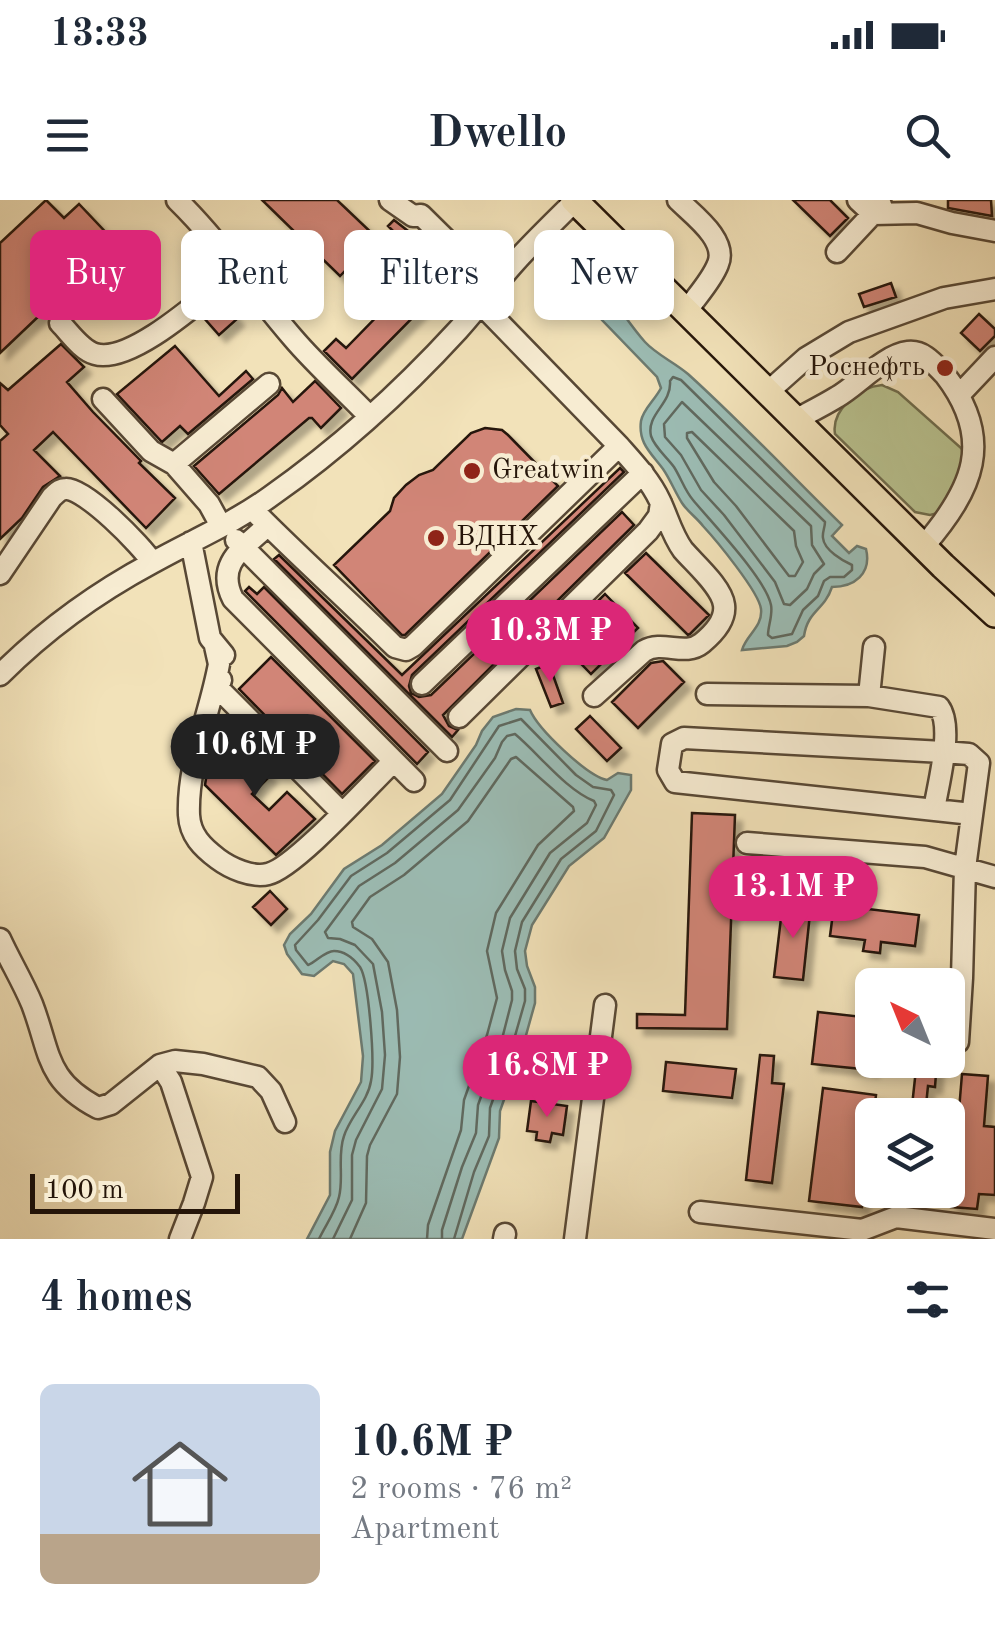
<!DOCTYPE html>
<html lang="en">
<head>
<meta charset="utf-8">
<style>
	body { margin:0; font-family:"Old Standard TT",serif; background:#f2f2f3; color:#1f2937; height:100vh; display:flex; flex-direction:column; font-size:38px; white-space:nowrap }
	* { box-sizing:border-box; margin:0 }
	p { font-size:32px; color:#747a83 }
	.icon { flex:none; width:55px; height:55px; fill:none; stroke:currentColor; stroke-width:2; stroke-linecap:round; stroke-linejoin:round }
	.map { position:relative; height:1039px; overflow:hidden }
	.panel { display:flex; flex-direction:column; background:#fff; flex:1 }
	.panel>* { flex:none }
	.top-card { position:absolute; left:30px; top:30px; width:935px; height:90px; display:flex; gap:20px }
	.needle { width:65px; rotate:317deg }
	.fabs { position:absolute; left:855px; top:768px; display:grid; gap:20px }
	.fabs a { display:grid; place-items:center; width:110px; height:110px; border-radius:15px; background:#fff; box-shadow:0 5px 15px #0003; font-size:50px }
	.scale { position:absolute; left:30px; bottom:25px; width:210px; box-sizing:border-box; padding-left:10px; border:5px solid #251509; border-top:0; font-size:28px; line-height:35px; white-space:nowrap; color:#251509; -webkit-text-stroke:8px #f7ecd2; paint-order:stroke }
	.price { position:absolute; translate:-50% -85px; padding:0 22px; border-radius:35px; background:#db2777; color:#fff; font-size:32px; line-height:65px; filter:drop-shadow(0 2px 5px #0008) }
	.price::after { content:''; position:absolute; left:50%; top:60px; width:30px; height:22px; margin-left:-15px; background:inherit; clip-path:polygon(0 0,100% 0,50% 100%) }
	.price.on { background:#222; color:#fff }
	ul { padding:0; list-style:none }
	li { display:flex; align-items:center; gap:30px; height:250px; padding:0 40px }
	li span { display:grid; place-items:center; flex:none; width:280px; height:200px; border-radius:15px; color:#555 }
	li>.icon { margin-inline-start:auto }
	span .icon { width:120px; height:120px; fill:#fffc; stroke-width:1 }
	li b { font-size:42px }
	h2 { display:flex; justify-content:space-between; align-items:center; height:120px; padding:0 40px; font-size:42px }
	.tag { padding:0 35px; border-radius:15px; background:#fff; box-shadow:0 5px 15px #0003; font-size:35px; line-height:90px }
	.tag.on { background:#db2777; color:#fff }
	.status { display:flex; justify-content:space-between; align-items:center; height:70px; padding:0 50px; background:#fff; direction:ltr }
	.status svg { height:28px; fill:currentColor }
	header { display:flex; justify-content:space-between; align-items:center; height:130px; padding:0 40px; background:#fff; font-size:45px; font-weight:800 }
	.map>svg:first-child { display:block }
	.green { fill:#b9c390; stroke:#6f6c4c; stroke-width:2.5 }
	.water { fill:#9cbdb5; stroke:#6c7a70; stroke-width:2.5 }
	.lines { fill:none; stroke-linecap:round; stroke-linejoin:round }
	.shore { stroke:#60695f; stroke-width:2.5 }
	.building { fill:#d18577; stroke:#251509; stroke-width:2.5; filter:url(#shadow) }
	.minor-casing { stroke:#584835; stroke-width:25 }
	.major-casing { stroke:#251509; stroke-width:30 }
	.minor { stroke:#f7ecd2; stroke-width:20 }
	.major { stroke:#f2e2b9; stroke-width:25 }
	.poi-dot { fill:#8f2418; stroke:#f7ecd2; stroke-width:4 }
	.labels { text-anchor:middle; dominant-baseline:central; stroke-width:9; stroke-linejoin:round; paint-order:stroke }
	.poi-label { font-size:28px; fill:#251509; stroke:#f7ecd2; text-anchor:start }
</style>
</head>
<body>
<div class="status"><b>13:33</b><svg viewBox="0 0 49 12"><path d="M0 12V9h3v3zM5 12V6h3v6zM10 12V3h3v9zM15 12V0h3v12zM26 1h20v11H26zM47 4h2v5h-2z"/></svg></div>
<header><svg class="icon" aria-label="menu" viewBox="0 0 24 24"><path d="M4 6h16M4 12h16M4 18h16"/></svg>Dwello<svg class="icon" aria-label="search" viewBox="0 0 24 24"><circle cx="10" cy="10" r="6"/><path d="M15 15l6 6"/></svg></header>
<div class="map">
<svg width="995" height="1039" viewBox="0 0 995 1039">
	<defs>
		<filter id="shadow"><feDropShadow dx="7" dy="7" stdDeviation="2.5" flood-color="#0004"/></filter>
	</defs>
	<rect width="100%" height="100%" fill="#f2e2b9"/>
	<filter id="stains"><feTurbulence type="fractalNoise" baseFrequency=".002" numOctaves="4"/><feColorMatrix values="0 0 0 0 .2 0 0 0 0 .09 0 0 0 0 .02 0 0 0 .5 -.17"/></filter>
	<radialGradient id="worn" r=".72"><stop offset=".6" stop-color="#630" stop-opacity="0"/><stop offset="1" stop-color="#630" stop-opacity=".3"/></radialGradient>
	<path class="green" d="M 882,185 L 898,192 L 961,248 L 970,264 L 938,313 L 930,315 L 915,312 L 835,234 C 831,210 859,187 882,185 Z"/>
	<path class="water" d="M 564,61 C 602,72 620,115 645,142 C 657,155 674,162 688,174 C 741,222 791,275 842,325 L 832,336 L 849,353 L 857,346 L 866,349 C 872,374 854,387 832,387 C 824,411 808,410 804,436 L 797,442 L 787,446 L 742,450 C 746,435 763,427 761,409 C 759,392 716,340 703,326 C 697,318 687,311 682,303 C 675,292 670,279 663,269 C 651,253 638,243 641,221 C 643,209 655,200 661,188 L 657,177 L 573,90 L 558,67 Z
		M 516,509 L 530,510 C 538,529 587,576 607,580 L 618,573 L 631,575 L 631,590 L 604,638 L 569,666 L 532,725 L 525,751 L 527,766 L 535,787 L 535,803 L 523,846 L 500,911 L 499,938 L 462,1039 L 307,1039 L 330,995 L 330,952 L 335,931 L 361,882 L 363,856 L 353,774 L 344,764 L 333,761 L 314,776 L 302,774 L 287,754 L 284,745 L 290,734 L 311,714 L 344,669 L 382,645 L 442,594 L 476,545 L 482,531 L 493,517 Z"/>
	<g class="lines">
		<path class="shore" d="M 673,177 L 681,180 L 825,322 C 825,327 822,333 823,338 C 824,350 843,361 852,365 L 852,370 L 844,377 L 830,377 L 824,381 L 818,396 L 803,410 L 792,434 L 772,438 L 768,435 C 768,426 773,415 771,405 C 766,379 712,323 693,300 C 685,291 681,278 674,267 C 667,257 655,248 651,236 C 646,214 672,204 670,181 Z
			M 682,202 L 811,326 L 812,345 L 824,364 L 814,374 L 807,389 L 790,405 L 784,404 L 775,382 L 724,315 L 701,290 L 681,255 L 665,237 L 664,224 Z
			M 692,232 L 794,331 L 796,346 L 803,362 L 795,376 L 789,376 L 736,306 L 714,282 L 687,238 L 687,233 Z
			M 319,1039 C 325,1026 336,1011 339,997 C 344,977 337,956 344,936 C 350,917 368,901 371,881 C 375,862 369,781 360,767 C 354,759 345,751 334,751 C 325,751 316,762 308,765 L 296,750 L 295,745 L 318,720 L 351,676 L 387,653 L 450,600 L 499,526 L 521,519 L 576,575 L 593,587 L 611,590 L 614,595 L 596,631 L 561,659 L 522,722 L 515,751 L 517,769 L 525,789 L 525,801 L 513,843 L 490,908 L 489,936 L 474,972 L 454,1039
			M 333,1039 L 352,1000 L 352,955 L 356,940 L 382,889 L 385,855 L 382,812 L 373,764 L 355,745 L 340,739 L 328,738 L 325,732 L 359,686 L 395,663 L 458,610 L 495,558 L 502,542 L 507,536 L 515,534 C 539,554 566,590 594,601 L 596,605 L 587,623 L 550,653 L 510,718 L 502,751 L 505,770 L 512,791 L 512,800 L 502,839 L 478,905 L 476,933 L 462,967 L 442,1030 L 442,1039
			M 350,1039 L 366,1003 L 367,956 L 370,945 L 397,894 L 400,857 L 397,810 L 388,762 L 372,739 L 353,727 L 352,722 L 370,697 L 404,675 L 468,621 L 511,559 L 516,557 L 573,607 L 574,611 L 538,645 L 496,713 L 487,751 L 497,798 L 487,835 L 464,900 L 461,930 L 428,1025 L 427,1039"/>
	</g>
	<path class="building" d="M 46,0 L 64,18 L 79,4 L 114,41 L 99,55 L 101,57 L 0,153 L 0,43 Z
		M 262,0 L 337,0 L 377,38 L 340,76 Z
		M 793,0 L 830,0 L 848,18 L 830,36 Z
		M 948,0 L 991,0 L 992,16 L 948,8 Z
		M 394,20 L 417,38 L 421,34 L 433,46 L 430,50 L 449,70 L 441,78 L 444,81 L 434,92 L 436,94 L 352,179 L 324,151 L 336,139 L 346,148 L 427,65 L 388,26 Z
		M 891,83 L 896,97 L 864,107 L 859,94 Z
		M 222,102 L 237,119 L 219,135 L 204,118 Z
		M 979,114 L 995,129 L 995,136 L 980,151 L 961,133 Z
		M 61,144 L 84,167 L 67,182 L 93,212 L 141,261 L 139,263 L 175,298 L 146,328 L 53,232 L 34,250 L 60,276 L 43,287 L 22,318 L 0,339 L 0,241 L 8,234 L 0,225 L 0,183 L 8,190 Z
		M 175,146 L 219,196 L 246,171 L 253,179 L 188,234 L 180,226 L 162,242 L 117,194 Z
		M 315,181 L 341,208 L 321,228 L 312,218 L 309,218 L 219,294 L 194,266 L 278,195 L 282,188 L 293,202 Z
		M 485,228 L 502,230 L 508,235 L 558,286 L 405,435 L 402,435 L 334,365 L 390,311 L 394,298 L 406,285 L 419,275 L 433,270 L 471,233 Z
		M 620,268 L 624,272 L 412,475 L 409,486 L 411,493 L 419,497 L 431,495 L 622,312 L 634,325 L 538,420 L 529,410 L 534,424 L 443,515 L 449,526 L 458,530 L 452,537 L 274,359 L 279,355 L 402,475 Z
		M 646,353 L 709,415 L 690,434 L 688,435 L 625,373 Z
		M 249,387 L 257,394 L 264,387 L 428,552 L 417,564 L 245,391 Z
		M 605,394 L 638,428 L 591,474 L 558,440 Z
		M 271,457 L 375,561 L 342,594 L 239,489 Z
		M 663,461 L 684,482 L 638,528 L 612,502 L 651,463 Z
		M 549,464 L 563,503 L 551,507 L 536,469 Z
		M 590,516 L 621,548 L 607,561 L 576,529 Z
		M 233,540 L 270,576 L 252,594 L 269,610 L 287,592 L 315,619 L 276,655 L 205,585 L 208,566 Z
		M 692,613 L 735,615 L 727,829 L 637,828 L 637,814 L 685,815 Z
		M 270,691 L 287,709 L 271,725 L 253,707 Z
		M 783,701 L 811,704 L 803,780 L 774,777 Z
		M 834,705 L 919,715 L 915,746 L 881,742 L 880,753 L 863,751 L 865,740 L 830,736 Z
		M 818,812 L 872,818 L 872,870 L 812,864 Z
		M 760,855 L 774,856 L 772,883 L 784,884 L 772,983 L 746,980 Z
		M 917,860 L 937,860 L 935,887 L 928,886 L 925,915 L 911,915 Z
		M 666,862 L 736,869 L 732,898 L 663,891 Z
		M 962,874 L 988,876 L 984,926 L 995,927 L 995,995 L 979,994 L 977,1009 L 951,1007 Z
		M 823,888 L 876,895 L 862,1007 L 809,1001 Z
		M 531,901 L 567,906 L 563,935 L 552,933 L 550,942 L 536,940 L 537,932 L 527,931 Z"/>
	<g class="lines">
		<g class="minor-casing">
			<path id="minor" d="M 177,0 C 220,42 253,92 293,138 C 316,165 344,190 369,216
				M 390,0 L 413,16 L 421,15 L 494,87
				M 678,0 C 693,15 728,40 718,64 C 712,80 697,96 687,110
				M 858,0 L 873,14 L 917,13 L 952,23 L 995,31
				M 837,52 L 881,5
				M 60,123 C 70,133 81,150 95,154 C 132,165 207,94 237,71
				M 769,191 L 806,158 L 849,132 L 944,98 L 995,89
				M 962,192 L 995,157
				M 103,199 L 151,251 L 174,264 L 209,304 L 221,326
				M 797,219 C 810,212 824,205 837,197 C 858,185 884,155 908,152 C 924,150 935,165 945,175 C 995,240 973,289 924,346
				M 174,264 L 269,184
				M 252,309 C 298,356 348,400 395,447 L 406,450 L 413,446 L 619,246 L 481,104
				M 268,325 C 244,348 215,363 233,399 L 414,581
				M 236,340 L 447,551
				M 191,342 L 210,438 L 224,455
				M 0,374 L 52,297 C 57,293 59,289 66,289 C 85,288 142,346 152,362
				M 215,446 L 219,464 C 210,514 187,564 189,615 C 190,635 202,647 218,659 C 230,668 252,678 268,674 C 295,668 370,584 394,561
				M 0,475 C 45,430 96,393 152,363 C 191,341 234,323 271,296 C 338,249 402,191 458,130 C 478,108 496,83 516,61 C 535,40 555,21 575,1
				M 221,480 L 215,485 L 342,613
				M 422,484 L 643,273
				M 707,494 L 869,496 L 939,507 C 954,527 938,584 934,610
				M 594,496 L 644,451 C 663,440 685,457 702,443 C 713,434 726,420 724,405 C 722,387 695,364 683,350 C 672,335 668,318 660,301 C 650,280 635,264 619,246
				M 869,496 L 874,447
				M 459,517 L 648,331 L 659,316 L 661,303
				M 747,643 L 925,657 L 995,677
				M 0,739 C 10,761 23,782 32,804 C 51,854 45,880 98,908 L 111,904 L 160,865 L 171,882 L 202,977 L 194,1003 L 180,1039
				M 958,842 L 962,778 L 965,668 L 979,563 L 969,554 L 943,552 L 684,538 L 672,544 L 668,570 L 675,582 L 972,614
				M 160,865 L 175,861 L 203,864 L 258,877 L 271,891 L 285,922
				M 700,1012 L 862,1030 L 896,1017 L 995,1029
				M 504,1039 L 505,1034
				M 575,1039 L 605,805"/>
		</g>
		<g class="major-casing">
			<path id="major" d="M 574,0 L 943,366 L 995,414"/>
		</g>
		<use href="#minor" class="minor"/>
		<use href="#major" class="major"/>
	</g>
	<g class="poi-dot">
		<circle cx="945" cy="168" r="10"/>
		<circle cx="472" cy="271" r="10"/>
		<circle cx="436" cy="338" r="10"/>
	</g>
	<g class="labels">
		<g class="poi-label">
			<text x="925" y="168" text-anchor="end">Роснефть</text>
			<text x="492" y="271">Greatwin</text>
			<text x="456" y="338">ВДНХ</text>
		</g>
	</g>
	<rect width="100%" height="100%" filter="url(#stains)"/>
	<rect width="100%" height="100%" fill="url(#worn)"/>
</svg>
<div class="fabs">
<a><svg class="needle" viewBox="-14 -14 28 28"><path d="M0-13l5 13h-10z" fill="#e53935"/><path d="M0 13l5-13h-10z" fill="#747a83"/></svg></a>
<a><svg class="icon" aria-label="layers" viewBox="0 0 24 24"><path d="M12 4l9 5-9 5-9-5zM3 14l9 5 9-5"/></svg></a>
</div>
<div class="scale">100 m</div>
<b class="price" style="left:550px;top:485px">10.3M ₽</b>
<b class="price on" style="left:255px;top:599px">10.6M ₽</b>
<b class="price" style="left:793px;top:741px">13.1M ₽</b>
<b class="price" style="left:547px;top:920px">16.8M ₽</b>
<div class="top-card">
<a class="tag on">Buy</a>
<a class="tag">Rent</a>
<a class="tag">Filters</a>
<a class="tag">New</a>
</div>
</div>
<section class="panel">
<h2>4 homes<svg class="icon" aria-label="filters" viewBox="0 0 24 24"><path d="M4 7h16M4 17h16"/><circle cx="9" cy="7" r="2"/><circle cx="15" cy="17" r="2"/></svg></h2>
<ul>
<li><span style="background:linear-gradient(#c9d6e8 75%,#b9a48a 0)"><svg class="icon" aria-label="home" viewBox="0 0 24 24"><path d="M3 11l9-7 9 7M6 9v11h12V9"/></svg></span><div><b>10.6M ₽</b><p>2 rooms · 76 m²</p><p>Apartment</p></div></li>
</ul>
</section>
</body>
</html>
